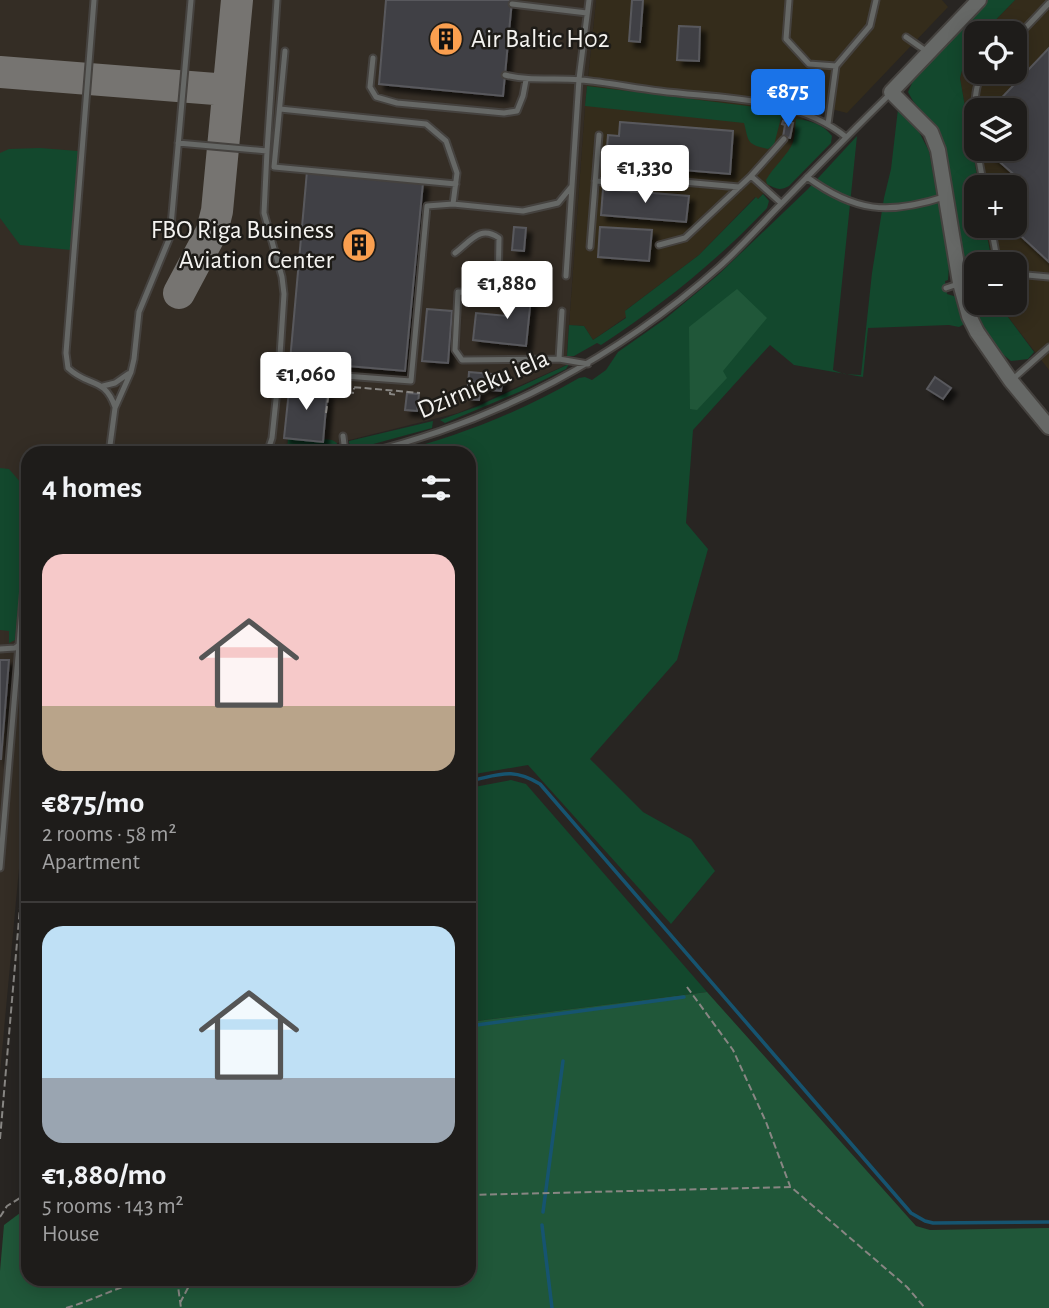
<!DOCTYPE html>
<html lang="en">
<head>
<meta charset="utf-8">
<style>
	body { margin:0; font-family:"Alegreya Sans",sans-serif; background:#262523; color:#f1f3f6; height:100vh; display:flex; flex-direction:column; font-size:26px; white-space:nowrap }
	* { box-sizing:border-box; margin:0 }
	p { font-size:23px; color:#a1a1a2 }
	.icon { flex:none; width:38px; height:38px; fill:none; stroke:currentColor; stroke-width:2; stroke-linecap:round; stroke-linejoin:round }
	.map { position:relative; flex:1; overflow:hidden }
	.details { position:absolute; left:21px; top:446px; width:455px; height:840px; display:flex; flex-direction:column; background:#1e1c1a; border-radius:21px; box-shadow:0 4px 18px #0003,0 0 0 2px #3c3a39 }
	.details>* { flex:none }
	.buttons { position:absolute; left:964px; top:21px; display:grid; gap:14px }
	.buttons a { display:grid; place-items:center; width:63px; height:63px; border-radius:14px; background:#1e1c1a; box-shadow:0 4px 18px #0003,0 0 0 2px #3c3a39; font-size:35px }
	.price { position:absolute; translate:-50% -60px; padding:0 16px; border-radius:7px; background:#fff; color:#222; font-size:23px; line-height:46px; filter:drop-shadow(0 2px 4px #0008) }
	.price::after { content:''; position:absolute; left:50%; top:42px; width:21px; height:16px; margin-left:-10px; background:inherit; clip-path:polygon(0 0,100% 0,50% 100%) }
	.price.active { background:#1a73e8; color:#fff }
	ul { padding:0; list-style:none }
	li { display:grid; align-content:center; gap:14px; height:371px; padding:0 21px }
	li+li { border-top:2px solid #3c3a39 }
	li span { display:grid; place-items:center; height:217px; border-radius:21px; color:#555 }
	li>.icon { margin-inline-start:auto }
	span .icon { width:126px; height:126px; fill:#fffc; stroke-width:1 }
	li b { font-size:30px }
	h2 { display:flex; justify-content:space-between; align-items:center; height:84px; padding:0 21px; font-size:30px }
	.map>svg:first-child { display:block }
	.commercial { fill:#342c1b; fill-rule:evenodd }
	.built { fill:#342d25 }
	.green { fill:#13482d }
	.forest { fill:#205739 }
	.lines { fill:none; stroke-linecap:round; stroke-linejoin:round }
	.stream { stroke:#165470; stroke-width:3.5 }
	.taxiway { stroke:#767471; stroke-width:32 }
	.building { fill:#404145; stroke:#59595d; stroke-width:2; filter:url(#shadow) }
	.service-casing { stroke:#45423f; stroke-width:9 }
	.tertiary-casing { stroke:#45423f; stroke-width:18 }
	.path { stroke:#888683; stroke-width:2; stroke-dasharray:7 3.5; stroke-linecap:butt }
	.service { stroke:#666866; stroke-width:5 }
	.tertiary { stroke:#666866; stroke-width:14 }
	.labels { text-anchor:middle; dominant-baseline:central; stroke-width:5; stroke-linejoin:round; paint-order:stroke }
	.poi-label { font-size:26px; fill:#f4f3f0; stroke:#1e1c18; text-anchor:start }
	.street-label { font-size:26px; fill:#f4f3f0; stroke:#1e1c18 }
</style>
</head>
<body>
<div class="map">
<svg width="1049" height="1308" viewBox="0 0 1049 1308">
	<defs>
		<filter id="shadow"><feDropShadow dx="5.5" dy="5.5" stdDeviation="2" flood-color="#0009"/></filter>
	</defs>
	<rect width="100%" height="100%" fill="#282522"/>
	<path class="commercial" d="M 596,0 L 942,0 L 948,7 L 847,113 L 804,102 L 803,142 L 794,160 L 758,199 L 755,197 L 699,255 L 626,310 L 626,317 L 593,340 L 584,326 L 569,325 L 585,106 Z
		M 1015,0 L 1049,0 L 1049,370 L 1005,313 L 1002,303 L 1015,303 L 1015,264 L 993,264 L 985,226 L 1015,226 L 1015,187 L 979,187 L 960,78 L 968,48 L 976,40 L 976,72 L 1015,72 L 1015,33 L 983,33 ZM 976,110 L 1015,110 L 1015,149 L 976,149 Z"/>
	<path class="built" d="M 0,0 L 596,0 L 585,106 L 566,365 L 458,413 L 297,453 L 28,453 L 28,772 L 0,1073 Z"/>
	<path class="green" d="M 987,0 L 1015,0 L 983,33 L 976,33 L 976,40 L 968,48 L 960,78 L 979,187 L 976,187 L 976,226 L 985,226 L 991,256 L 985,264 L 974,266 L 965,260 L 945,148 L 938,130 L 913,101 L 908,92 L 916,74 Z
		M 587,86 L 765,108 L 782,114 L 774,145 L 768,149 C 746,144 749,142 744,123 L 585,106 Z
		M 898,109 L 918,130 L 929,151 L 949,266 L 948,280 L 945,281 L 947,294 L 957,297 L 966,323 L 959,327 L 949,325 L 868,328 L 863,377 L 794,365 L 770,345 L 693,430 L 686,523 L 708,549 L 677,660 L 590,759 L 643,812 L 691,839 L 715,871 L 671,924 L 528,765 L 469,775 L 469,453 L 394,453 C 459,436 521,412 579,378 L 585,377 L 592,380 L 606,370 L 618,352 L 665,319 L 718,275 L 808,189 L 857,136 L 833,370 L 844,374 L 861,375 L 872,273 L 884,198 L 891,169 Z
		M 796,119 C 810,120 824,125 832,136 L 831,143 L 789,186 C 780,191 776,189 767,184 L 766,180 C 773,167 789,154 793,142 C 795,135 795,127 796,119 Z
		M 40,148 L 78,151 L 71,250 L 20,245 L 0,218 L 0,153 L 9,149 Z
		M 763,194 L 769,201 L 767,208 C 717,261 662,305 601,345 L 597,343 L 574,356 L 567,356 L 569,325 L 584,326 L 593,340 L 626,318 L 625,311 L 699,255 L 756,197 L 758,199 Z
		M 976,294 L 976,303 L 1002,303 L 1005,313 L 1034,352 L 1028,359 L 1011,361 L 994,347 L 973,305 L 973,298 Z
		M 569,364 L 566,369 L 519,392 L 445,423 L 440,420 L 476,407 Z
		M 433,421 L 432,428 L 355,449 L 349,443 L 349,441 Z
		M 288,439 L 323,442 L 323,439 L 332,440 L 337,443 L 334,453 L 287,453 Z
		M 0,468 L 9,469 L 28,491 L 28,525 L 25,530 L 15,640 L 9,643 L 9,631 L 0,630 Z
		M 511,780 L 526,784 L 707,992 L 469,1022 L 469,788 Z"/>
	<path class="forest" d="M 737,289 L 767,318 L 723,371 L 727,378 L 697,410 L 690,409 L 689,327 Z
		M 707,992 L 916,1226 L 930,1230 L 1049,1228 L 1049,1308 L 0,1308 L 0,1271 L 4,1225 L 28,1207 L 28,1279 L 469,1279 L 469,1022 Z"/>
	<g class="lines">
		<path class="stream" d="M 469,781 C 500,775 511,767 540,784 L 911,1213 L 925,1221 L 933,1223 L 1049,1222
			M 26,864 L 28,864
			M 469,1026 L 684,997
			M 543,1212 L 563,1061
			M 542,1225 L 552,1308"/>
		<path class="taxiway" d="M 0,72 L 228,90
			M 179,293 L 212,231 L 217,211 L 237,0"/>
	</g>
	<path class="building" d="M 386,0 L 512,0 L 503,96 L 379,84 Z
		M 632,0 L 643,0 L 640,42 L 629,41 Z
		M 679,26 L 700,27 L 699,61 L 677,60 Z
		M 1049,48 L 1049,262 L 1010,226 L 1015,226 L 1015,198 L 1027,186 L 985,149 L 1015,149 L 1015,110 L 990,110 Z
		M 783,121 L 793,123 L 790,138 L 783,137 L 785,125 L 782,124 Z
		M 620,122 L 733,131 L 730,174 L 623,165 L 622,175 L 605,173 L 608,135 L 619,136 Z
		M 307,171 L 423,183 L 405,371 L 290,361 Z
		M 603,189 L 689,196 L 686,222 L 601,215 Z
		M 514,227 L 526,228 L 524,251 L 512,250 Z
		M 600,227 L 652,230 L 649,261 L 598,257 Z
		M 510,286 L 532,288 L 526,346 L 473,340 L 476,313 L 507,316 Z
		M 427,309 L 452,311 L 448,363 L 422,361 Z
		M 469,372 L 503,375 L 501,391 L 480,389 L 479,400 L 467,399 Z
		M 935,377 L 951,388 L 943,399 L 927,389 Z
		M 290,381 L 328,385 L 323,442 L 284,438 Z
		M 407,393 L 419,394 L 417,411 L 405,410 Z
		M 0,660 L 9,660 L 1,759 L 0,759 Z"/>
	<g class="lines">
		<g class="service-casing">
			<path id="service" d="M 94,0 L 66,353 L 68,368 C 89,388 104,376 115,407
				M 789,0 L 786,39 L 809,64 L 836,66 L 870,26 L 876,0
				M 512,4 L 587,13
				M 906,37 L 926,51
				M 1015,39 L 1049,3
				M 285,51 L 274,167 L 456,184
				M 373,58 L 370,87 L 376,97 L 397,103 L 504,113 L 517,111 L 523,96 L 526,80
				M 505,75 C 533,82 553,77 580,80 C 607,82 633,88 660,91 C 721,99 796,96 846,137
				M 280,109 L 426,124 L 446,141 L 457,173 L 453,204 L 523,211 L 558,203 L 572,186 L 579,79 L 589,0
				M 828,124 L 836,66
				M 178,143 L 267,151 L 264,213 L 282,277 L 284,294 L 279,371
				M 976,145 C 975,127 971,86 984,72
				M 977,149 L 984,187
				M 267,151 L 277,0
				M 807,177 C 855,212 888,215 944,197
				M 595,181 L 628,183 L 639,178 L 739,187
				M 781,203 L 751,176 L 784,139
				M 991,226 L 998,264
				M 659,245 L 685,238 L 751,176
				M 590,247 L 599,135
				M 455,253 C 472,240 480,225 499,238 L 498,293 L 458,292 L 455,350 L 462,360 L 559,359 L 588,364
				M 1015,274 L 1049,277
				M 566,276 L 572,186
				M 946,288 L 976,278
				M 559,359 L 562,311
				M 1013,379 L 1049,347
				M 103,386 L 115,383 L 128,374
				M 343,436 L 345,453
				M 109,453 L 115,408 L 131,372 L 134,359 L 139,312 L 170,237 L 191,0
				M 267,453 L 272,438 L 279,371 L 411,381 L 427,206 L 453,204
				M 366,453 C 497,421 618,357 719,267 C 739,249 757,229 775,210 C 813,171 852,131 891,93
				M 0,649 L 15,648 L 19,645
				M 0,868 L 28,539"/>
		</g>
		<g class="tertiary-casing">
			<path id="tertiary" d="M 979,0 L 891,92 L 931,132 L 938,150 L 960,283 L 969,316 L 977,332 L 1011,381 L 1049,427"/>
		</g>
		<path class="path" d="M 347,392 L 354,393 L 354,388
			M 390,392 L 390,394 L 398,395
			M 326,413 L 330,385 L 420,393
			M 687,987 L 733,1050 L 766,1122 L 790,1186
			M 0,1139 L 28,815
			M 469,1195 L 791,1187 L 907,1287 L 925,1308
			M 0,1217 L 7,1206 L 28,1193
			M 177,1279 L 181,1308
			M 180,1303 L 190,1284 L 201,1279
			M 66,1308 C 94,1300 119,1286 148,1279"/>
		<use href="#service" class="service"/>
		<use href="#tertiary" class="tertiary"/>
	</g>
	<defs>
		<g id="building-disc" transform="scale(1.75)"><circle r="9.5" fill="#fa9f4f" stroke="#1e1c18"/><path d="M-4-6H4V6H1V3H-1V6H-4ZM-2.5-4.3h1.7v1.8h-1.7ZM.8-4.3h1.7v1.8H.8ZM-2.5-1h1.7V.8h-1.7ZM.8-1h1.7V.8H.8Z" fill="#111"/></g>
	</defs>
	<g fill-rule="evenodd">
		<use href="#building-disc" x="446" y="39"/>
		<use href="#building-disc" x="359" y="245"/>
	</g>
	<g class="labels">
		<g class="poi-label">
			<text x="471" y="39">Air Baltic H02</text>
			<text x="334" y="230" text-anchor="end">FBO Riga Business<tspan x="334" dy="30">Aviation Center</tspan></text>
		</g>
		<g class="street-label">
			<text transform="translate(483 384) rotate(-23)">Dzirnieku iela</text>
		</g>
	</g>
</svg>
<div class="buttons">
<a><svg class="icon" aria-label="locate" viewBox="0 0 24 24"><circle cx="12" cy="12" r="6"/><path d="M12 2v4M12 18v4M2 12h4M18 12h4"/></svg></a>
<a><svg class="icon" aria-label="layers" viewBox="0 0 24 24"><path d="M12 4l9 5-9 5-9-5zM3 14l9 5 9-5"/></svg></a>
<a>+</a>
<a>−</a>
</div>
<b class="price active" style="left:788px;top:129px">€875</b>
<b class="price" style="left:645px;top:205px">€1,330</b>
<b class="price" style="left:507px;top:321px">€1,880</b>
<b class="price" style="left:306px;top:412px">€1,060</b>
<section class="details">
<h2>4 homes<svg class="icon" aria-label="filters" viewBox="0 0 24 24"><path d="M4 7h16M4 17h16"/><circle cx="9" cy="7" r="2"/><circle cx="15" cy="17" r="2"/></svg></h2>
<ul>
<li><span style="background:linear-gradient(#f6c9c9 70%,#b9a48a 0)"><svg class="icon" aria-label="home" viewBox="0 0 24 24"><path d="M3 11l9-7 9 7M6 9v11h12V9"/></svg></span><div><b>€875/mo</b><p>2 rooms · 58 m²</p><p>Apartment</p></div></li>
<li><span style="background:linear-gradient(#bfe0f5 70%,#9aa5b1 0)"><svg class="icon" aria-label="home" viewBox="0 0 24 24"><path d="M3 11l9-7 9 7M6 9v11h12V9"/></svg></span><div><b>€1,880/mo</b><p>5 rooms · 143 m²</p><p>House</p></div></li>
</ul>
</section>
</div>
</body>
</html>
